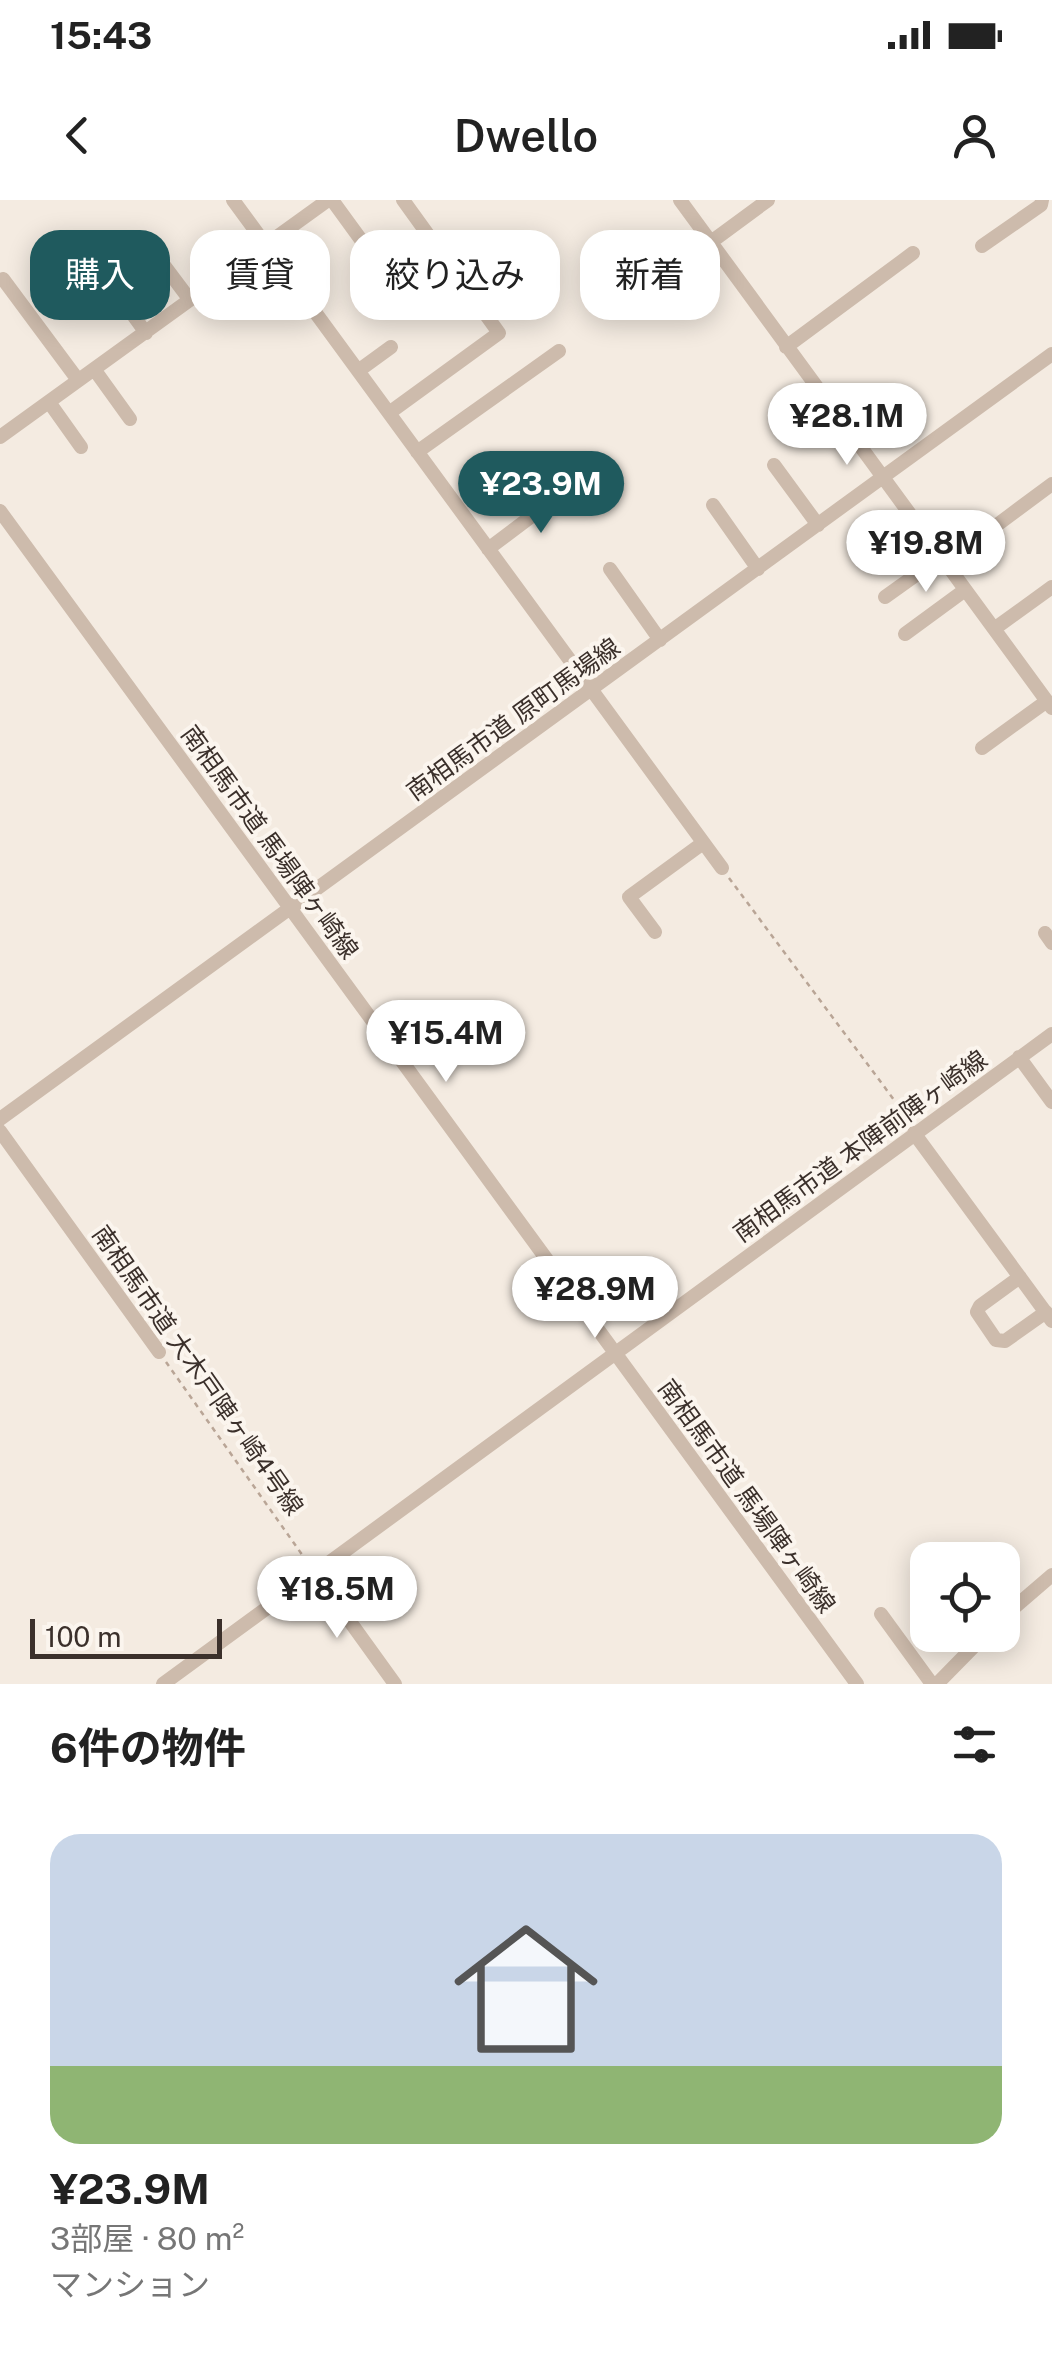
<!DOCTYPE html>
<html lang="ja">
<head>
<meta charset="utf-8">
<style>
	body { margin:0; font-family:"Public Sans","Noto Sans JP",sans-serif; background:#f2f2f2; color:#222; height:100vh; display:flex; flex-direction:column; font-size:38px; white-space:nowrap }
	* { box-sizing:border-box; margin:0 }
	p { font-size:32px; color:#767676 }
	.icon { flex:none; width:55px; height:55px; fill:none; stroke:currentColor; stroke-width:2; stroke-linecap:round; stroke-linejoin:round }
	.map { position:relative; height:1484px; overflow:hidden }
	.details { display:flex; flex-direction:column; background:#fff; flex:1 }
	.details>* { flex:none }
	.hud { position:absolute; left:30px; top:30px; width:992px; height:90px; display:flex; gap:20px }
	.fabs { position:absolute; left:910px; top:1342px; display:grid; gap:20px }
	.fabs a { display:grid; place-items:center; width:110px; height:110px; border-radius:20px; background:#fff; box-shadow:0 5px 25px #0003; font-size:50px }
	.scale { position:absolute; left:30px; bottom:25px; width:192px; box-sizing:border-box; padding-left:10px; border:5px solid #3b302b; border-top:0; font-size:28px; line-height:35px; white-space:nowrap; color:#3b302b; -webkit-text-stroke:8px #fbf5ee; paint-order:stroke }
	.price { position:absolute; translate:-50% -85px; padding:0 22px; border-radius:35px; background:#fff; color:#222; font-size:32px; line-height:65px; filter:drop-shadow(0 2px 5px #0008) }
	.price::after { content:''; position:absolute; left:50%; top:60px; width:30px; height:22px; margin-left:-15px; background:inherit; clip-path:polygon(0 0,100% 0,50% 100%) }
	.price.current { background:#1f5a5e; color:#fff }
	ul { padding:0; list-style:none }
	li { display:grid; align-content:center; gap:20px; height:530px; padding:0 50px }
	li span { display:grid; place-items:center; height:310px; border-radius:30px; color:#555 }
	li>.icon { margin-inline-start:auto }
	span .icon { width:180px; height:180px; fill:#fffc; stroke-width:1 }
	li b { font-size:42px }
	h2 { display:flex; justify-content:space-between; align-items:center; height:120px; padding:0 50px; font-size:42px }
	.pill { padding:0 35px; border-radius:30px; background:#fff; box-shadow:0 5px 25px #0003; font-size:35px; line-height:90px }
	.pill.current { background:#1f5a5e; color:#fff }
	.status { display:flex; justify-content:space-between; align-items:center; height:70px; padding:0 50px; background:#fff; direction:ltr }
	.status svg { height:28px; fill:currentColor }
	header { display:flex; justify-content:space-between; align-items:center; height:130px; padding:0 50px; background:#fff; font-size:45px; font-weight:600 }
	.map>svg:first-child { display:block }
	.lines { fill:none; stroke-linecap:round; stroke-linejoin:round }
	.path { stroke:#b9a596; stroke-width:2.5; stroke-dasharray:5 5; stroke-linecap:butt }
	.minor { stroke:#cdbbac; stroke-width:14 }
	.labels { text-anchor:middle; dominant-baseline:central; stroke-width:8; stroke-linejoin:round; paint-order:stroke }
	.street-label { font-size:25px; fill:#3b302b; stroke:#fbf5ee }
</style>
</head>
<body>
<div class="status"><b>15:43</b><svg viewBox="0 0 49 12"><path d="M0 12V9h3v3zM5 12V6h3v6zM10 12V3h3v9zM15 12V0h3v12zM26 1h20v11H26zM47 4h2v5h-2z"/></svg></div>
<header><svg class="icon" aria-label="back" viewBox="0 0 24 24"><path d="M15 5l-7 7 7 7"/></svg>Dwello<svg class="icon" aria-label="person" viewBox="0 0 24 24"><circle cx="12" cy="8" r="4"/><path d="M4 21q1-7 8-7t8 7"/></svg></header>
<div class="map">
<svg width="1052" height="1484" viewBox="0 0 1052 1484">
	<rect width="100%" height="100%" fill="#f4ebe1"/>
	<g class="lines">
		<path class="path" d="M 729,678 L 909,920
			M 166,1162 L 308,1363"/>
		<path class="minor" d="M 233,0 L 722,668
			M 332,0 L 399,92
			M 680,0 L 1052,508
			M 711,42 L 768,0
			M 148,44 L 190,100
			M 982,46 L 1041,5 L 1042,0
			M 102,72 L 146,133
			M 3,79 L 78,180
			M 786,147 L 913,53
			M 94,169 L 130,219
			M 358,171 L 391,147
			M 49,202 L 81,247
			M 389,213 L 499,133 L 403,0
			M 0,237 L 328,0
			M 417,252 L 559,151
			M 774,265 L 818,325
			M 713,305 L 758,369
			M 0,311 L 857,1484
			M 488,349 L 569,288
			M 946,363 L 1052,284
			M 610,369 L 660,440
			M 885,397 L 941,357
			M 994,429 L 1052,387
			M 905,434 L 965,390
			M 982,548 L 1047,501
			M 655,732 L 629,697 L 703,643
			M 1045,733 L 1052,743
			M 1019,857 L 1052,902
			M 0,919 L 1052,154
			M 0,931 L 159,1152
			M 914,933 L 1052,1121
			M 1020,1077 L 980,1106 L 977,1112 L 996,1140 L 1005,1141 L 1046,1112
			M 315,1373 L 395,1484
			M 881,1414 L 932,1484
			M 1002,1418 L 1052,1375
			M 163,1484 L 1052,834
			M 937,1484 L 985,1435"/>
	</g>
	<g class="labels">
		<g class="street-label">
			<text transform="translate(513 519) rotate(-36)">南相馬市道 原町馬場線</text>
			<text transform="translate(270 642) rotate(54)">南相馬市道 馬場陣ヶ崎線</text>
			<text transform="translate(860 946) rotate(-36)">南相馬市道 本陣前陣ヶ崎線</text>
			<text transform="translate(198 1170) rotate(55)">南相馬市道 大木戸陣ヶ崎4号線</text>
			<text transform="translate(747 1296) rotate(54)">南相馬市道 馬場陣ヶ崎線</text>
		</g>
	</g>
</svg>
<div class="fabs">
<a><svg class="icon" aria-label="locate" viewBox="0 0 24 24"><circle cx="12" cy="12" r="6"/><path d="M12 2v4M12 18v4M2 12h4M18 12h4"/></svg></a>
</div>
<div class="scale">100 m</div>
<b class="price" style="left:847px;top:268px">¥28.1M</b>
<b class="price current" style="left:541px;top:336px">¥23.9M</b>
<b class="price" style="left:926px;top:395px">¥19.8M</b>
<b class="price" style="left:446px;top:885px">¥15.4M</b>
<b class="price" style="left:595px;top:1141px">¥28.9M</b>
<b class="price" style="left:337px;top:1441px">¥18.5M</b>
<div class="hud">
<a class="pill current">購入</a>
<a class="pill">賃貸</a>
<a class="pill">絞り込み</a>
<a class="pill">新着</a>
</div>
</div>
<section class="details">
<h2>6件の物件<svg class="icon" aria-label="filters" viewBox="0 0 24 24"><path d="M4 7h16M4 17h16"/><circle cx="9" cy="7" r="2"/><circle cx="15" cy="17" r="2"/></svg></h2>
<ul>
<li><span style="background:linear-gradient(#c9d6e8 75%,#8fb573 0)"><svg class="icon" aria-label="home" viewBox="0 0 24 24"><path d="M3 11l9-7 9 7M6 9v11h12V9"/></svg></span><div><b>¥23.9M</b><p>3部屋 · 80 m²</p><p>マンション</p></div></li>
</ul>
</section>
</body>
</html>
